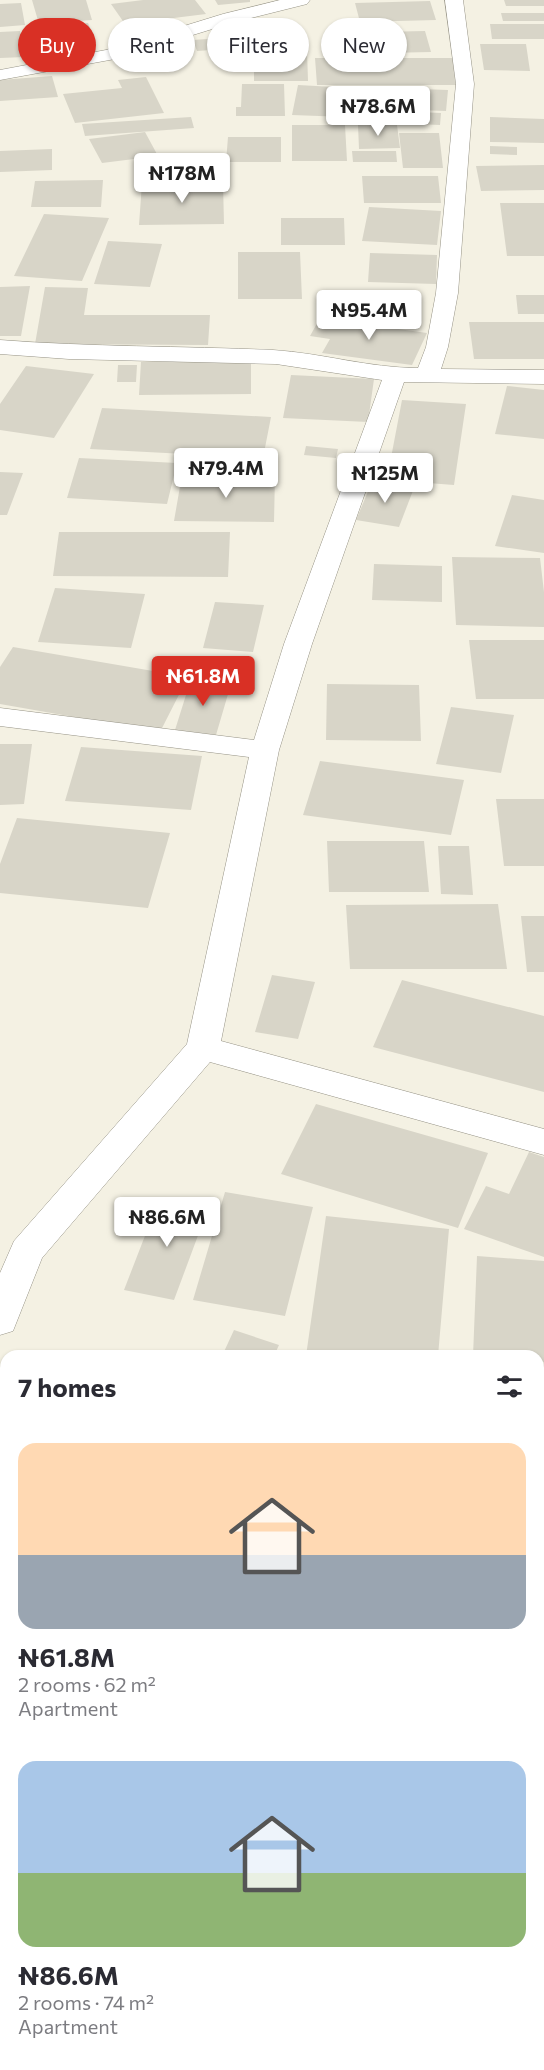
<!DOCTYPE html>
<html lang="en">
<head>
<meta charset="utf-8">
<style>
	body { margin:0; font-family:Commissioner,sans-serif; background:#f2f2f3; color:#2b2b33; height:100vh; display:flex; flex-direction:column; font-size:22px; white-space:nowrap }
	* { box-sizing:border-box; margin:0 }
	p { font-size:20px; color:#7c7c81 }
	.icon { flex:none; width:33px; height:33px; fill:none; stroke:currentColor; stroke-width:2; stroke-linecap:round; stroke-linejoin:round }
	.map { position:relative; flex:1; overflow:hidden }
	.side { position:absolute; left:0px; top:1350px; width:544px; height:720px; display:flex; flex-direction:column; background:#fff; border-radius:18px 18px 0 0; box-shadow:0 2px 4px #0004 }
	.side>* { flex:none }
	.banner { position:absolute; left:18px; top:18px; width:508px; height:54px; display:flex; gap:12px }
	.price { position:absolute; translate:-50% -51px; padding:0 14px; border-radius:6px; background:#fff; color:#222; font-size:20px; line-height:39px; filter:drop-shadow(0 2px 3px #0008) }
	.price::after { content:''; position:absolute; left:50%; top:36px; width:18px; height:14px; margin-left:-9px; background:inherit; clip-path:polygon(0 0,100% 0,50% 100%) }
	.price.on { background:#d93025; color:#fff }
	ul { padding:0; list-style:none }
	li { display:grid; align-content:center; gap:12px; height:318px; padding:0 18px }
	li span { display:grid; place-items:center; height:186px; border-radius:18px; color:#555 }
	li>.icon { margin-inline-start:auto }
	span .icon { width:108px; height:108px; fill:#fffc; stroke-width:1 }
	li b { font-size:26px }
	h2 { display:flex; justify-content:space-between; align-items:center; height:72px; padding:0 18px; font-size:26px }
	.chip { padding:0 21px; border-radius:27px; background:#fff; box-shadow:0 2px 4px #0004; font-size:21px; line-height:54px }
	.chip.on { background:#d93025; color:#fff }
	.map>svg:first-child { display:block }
	.building { fill:#d8d5c8 }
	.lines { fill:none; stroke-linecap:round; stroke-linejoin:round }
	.minor-casing { stroke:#969386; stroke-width:1 }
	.minor { fill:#fff; fill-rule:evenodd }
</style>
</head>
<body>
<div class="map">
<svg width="544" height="2070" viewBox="0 0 544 2070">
	<rect width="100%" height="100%" fill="#f4f1e3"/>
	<path class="building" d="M 32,0 L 86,0 L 92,20 L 39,24 Z
		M 143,0 L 195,0 L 206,14 L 125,24 L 111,4 Z
		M 215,0 L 250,0 L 250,2 L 218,5 Z
		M 504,0 L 544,0 L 544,6 L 506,6 Z
		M 430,1 L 436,20 L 360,22 L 355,3 Z
		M 21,3 L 25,25 L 0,27 L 0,4 Z
		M 501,13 L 544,13 L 544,21 L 503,21 Z
		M 295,22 L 302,40 L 235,44 L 229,25 Z
		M 88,23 L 96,43 L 78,44 L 81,52 L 56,55 L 49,36 L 68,35 L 64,25 Z
		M 490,24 L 544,24 L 544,39 L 492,39 Z
		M 20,31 L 25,57 L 0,58 L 0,32 Z
		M 425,31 L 431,52 L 339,54 L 334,33 Z
		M 222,38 L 226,49 L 197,51 L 193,40 Z
		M 480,44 L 526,44 L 530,71 L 484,70 Z
		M 254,50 L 307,50 L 308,81 L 254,81 Z
		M 315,58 L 453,58 L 457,85 L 317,85 Z
		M 52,76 L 58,97 L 0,101 L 0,80 Z
		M 146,77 L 164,113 L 75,123 L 63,94 L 122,88 L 118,80 Z
		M 242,84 L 284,84 L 285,116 L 236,116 L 236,107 L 241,107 Z
		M 298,85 L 352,88 L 346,117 L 292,115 Z
		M 368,87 L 448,90 L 446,111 L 365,108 Z
		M 368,110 L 441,113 L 440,125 L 366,122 Z
		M 191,117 L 194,128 L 85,136 L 82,124 Z
		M 490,117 L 544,119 L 544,143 L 490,142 Z
		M 292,125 L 345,125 L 347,161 L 292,161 Z
		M 358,125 L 397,125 L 400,148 L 359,149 Z
		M 145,132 L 158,156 L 102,163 L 89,139 Z
		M 399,133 L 439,133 L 443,168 L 403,168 Z
		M 228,137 L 281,137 L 281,162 L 226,162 Z
		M 490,146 L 517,147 L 517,155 L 490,154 Z
		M 52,149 L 52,170 L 0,172 L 0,151 Z
		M 352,151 L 396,151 L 397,162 L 353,162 Z
		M 544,165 L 544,190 L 481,191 L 476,166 Z
		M 362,176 L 438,176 L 441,203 L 364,203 Z
		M 103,180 L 101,207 L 31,207 L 35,181 Z
		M 142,183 L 223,183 L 224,224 L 139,225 Z
		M 500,203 L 544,203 L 544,256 L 507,256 Z
		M 369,207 L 441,211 L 437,245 L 362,241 Z
		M 44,214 L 109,218 L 82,281 L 14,276 Z
		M 281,218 L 344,218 L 345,245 L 281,245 Z
		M 108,241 L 162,244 L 150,287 L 94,284 Z
		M 238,252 L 300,252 L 302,299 L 238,299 Z
		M 370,253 L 437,255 L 436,284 L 368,282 Z
		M 30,286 L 21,336 L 0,336 L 0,287 Z
		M 45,287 L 88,288 L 84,315 L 210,315 L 208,345 L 35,344 Z
		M 516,295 L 544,295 L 544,314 L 518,314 Z
		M 320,318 L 427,333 L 412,365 L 322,353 L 330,339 L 310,336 Z
		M 469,322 L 544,322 L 544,359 L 474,359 Z
		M 251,361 L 251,394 L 139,395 L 141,362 Z
		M 118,365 L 137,365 L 136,382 L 117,382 Z
		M 26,366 L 94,374 L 54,438 L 0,430 L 0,404 Z
		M 291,375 L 374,379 L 368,422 L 283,418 Z
		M 507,386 L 544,390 L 544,439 L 495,434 Z
		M 402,400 L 466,404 L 454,485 L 376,479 L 379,462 L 390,463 Z
		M 102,408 L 271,417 L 263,458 L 90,449 Z
		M 306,446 L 338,449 L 336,458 L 304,455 Z
		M 79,458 L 177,463 L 167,504 L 67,498 Z
		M 0,472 L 23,473 L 7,515 L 0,515 Z
		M 182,475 L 275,476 L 274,522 L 174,521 Z
		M 372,482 L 414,488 L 399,527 L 356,520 Z
		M 512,495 L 544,500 L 544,553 L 495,546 Z
		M 59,532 L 230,532 L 228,577 L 53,576 Z
		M 452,557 L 540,558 L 544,592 L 544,627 L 456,625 Z
		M 374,564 L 442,566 L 442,602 L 372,600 Z
		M 55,588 L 145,594 L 131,648 L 38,642 Z
		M 215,602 L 264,605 L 253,652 L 203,648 Z
		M 469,640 L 544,640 L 544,699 L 476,699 Z
		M 13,647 L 188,677 L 160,732 L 0,704 L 0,667 Z
		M 191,679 L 231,684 L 216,735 L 175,730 Z
		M 327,684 L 419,685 L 421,741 L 326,740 Z
		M 451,707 L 514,715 L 501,773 L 436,764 Z
		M 0,744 L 32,744 L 24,804 L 0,805 Z
		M 81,747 L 202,756 L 191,810 L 65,801 Z
		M 320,761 L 464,780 L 451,835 L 303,815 Z
		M 496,799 L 544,799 L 544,866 L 504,866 Z
		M 17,818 L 170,833 L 148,908 L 0,893 L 0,864 Z
		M 327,841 L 424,841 L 429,892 L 329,892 Z
		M 438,846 L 469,846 L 473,895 L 441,894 Z
		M 498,904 L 507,969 L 350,969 L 346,905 Z
		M 521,916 L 544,916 L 544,972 L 527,972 Z
		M 272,975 L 315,982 L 298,1039 L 255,1032 Z
		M 402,980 L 544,1016 L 544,1092 L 373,1047 Z
		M 316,1104 L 488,1153 L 458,1228 L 281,1174 Z
		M 529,1152 L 544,1157 L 544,1257 L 464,1229 L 486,1186 L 509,1194 Z
		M 225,1192 L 313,1207 L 285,1316 L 193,1300 Z
		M 160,1197 L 209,1206 L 174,1300 L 124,1290 Z
		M 326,1216 L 449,1229 L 438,1356 L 306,1356 Z
		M 477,1256 L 544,1261 L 544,1362 L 538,1361 L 538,1356 L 473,1356 Z
		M 234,1330 L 279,1345 L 274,1356 L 222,1356 Z
		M 538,1507 L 544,1508 L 544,1599 L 538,1598 Z
		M 0,1527 L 6,1530 L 6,1652 L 0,1650 Z
		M 538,1916 L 540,1916 L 544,1965 L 538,1965 Z
		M 306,2064 L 537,2064 L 537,2070 L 306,2070 Z"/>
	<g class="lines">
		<g class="minor-casing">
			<path id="minor" d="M 280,0 L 310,0 L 307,4 L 235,22 L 115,59 L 0,80 L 0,70 L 106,50 L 223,14 Z
				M 445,0 L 463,0 L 474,84 L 458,293 L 448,347 L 441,369 L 544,370 L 544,384 L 404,382 L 312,644 L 279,750 L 221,1041 L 544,1129 L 544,1155 L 210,1062 L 42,1258 L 13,1331 L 0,1335 L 0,1273 L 14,1241 L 187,1044 L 249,757 L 0,726 L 0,708 L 254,740 L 284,644 L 382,380 L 276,364 L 69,359 L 0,354 L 0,340 C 91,347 182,346 273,350 C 322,353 369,368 418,368 L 426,347 L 436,293 L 456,84 Z"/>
		</g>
		<use href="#minor" class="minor"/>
	</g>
</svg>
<b class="price" style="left:378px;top:137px">₦78.6M</b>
<b class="price" style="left:182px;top:204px">₦178M</b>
<b class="price" style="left:369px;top:341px">₦95.4M</b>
<b class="price" style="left:226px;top:499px">₦79.4M</b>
<b class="price" style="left:385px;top:504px">₦125M</b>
<b class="price on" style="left:203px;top:707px">₦61.8M</b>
<b class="price" style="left:167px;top:1248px">₦86.6M</b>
<div class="banner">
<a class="chip on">Buy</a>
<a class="chip">Rent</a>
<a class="chip">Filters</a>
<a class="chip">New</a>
</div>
<section class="side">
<h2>7 homes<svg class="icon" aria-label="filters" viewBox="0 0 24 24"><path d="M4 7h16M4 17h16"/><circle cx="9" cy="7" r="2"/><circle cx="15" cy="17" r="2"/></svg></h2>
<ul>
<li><span style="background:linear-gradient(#ffd9b3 60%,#9aa5b1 0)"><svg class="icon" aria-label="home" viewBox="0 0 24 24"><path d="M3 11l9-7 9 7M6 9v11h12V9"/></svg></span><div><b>₦61.8M</b><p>2 rooms · 62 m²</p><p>Apartment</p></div></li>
<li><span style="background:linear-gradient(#a9c7e8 60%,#8fb573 0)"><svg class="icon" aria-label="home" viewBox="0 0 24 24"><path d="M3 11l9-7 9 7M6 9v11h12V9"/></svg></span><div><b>₦86.6M</b><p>2 rooms · 74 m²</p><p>Apartment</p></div></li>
</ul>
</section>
</div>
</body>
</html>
